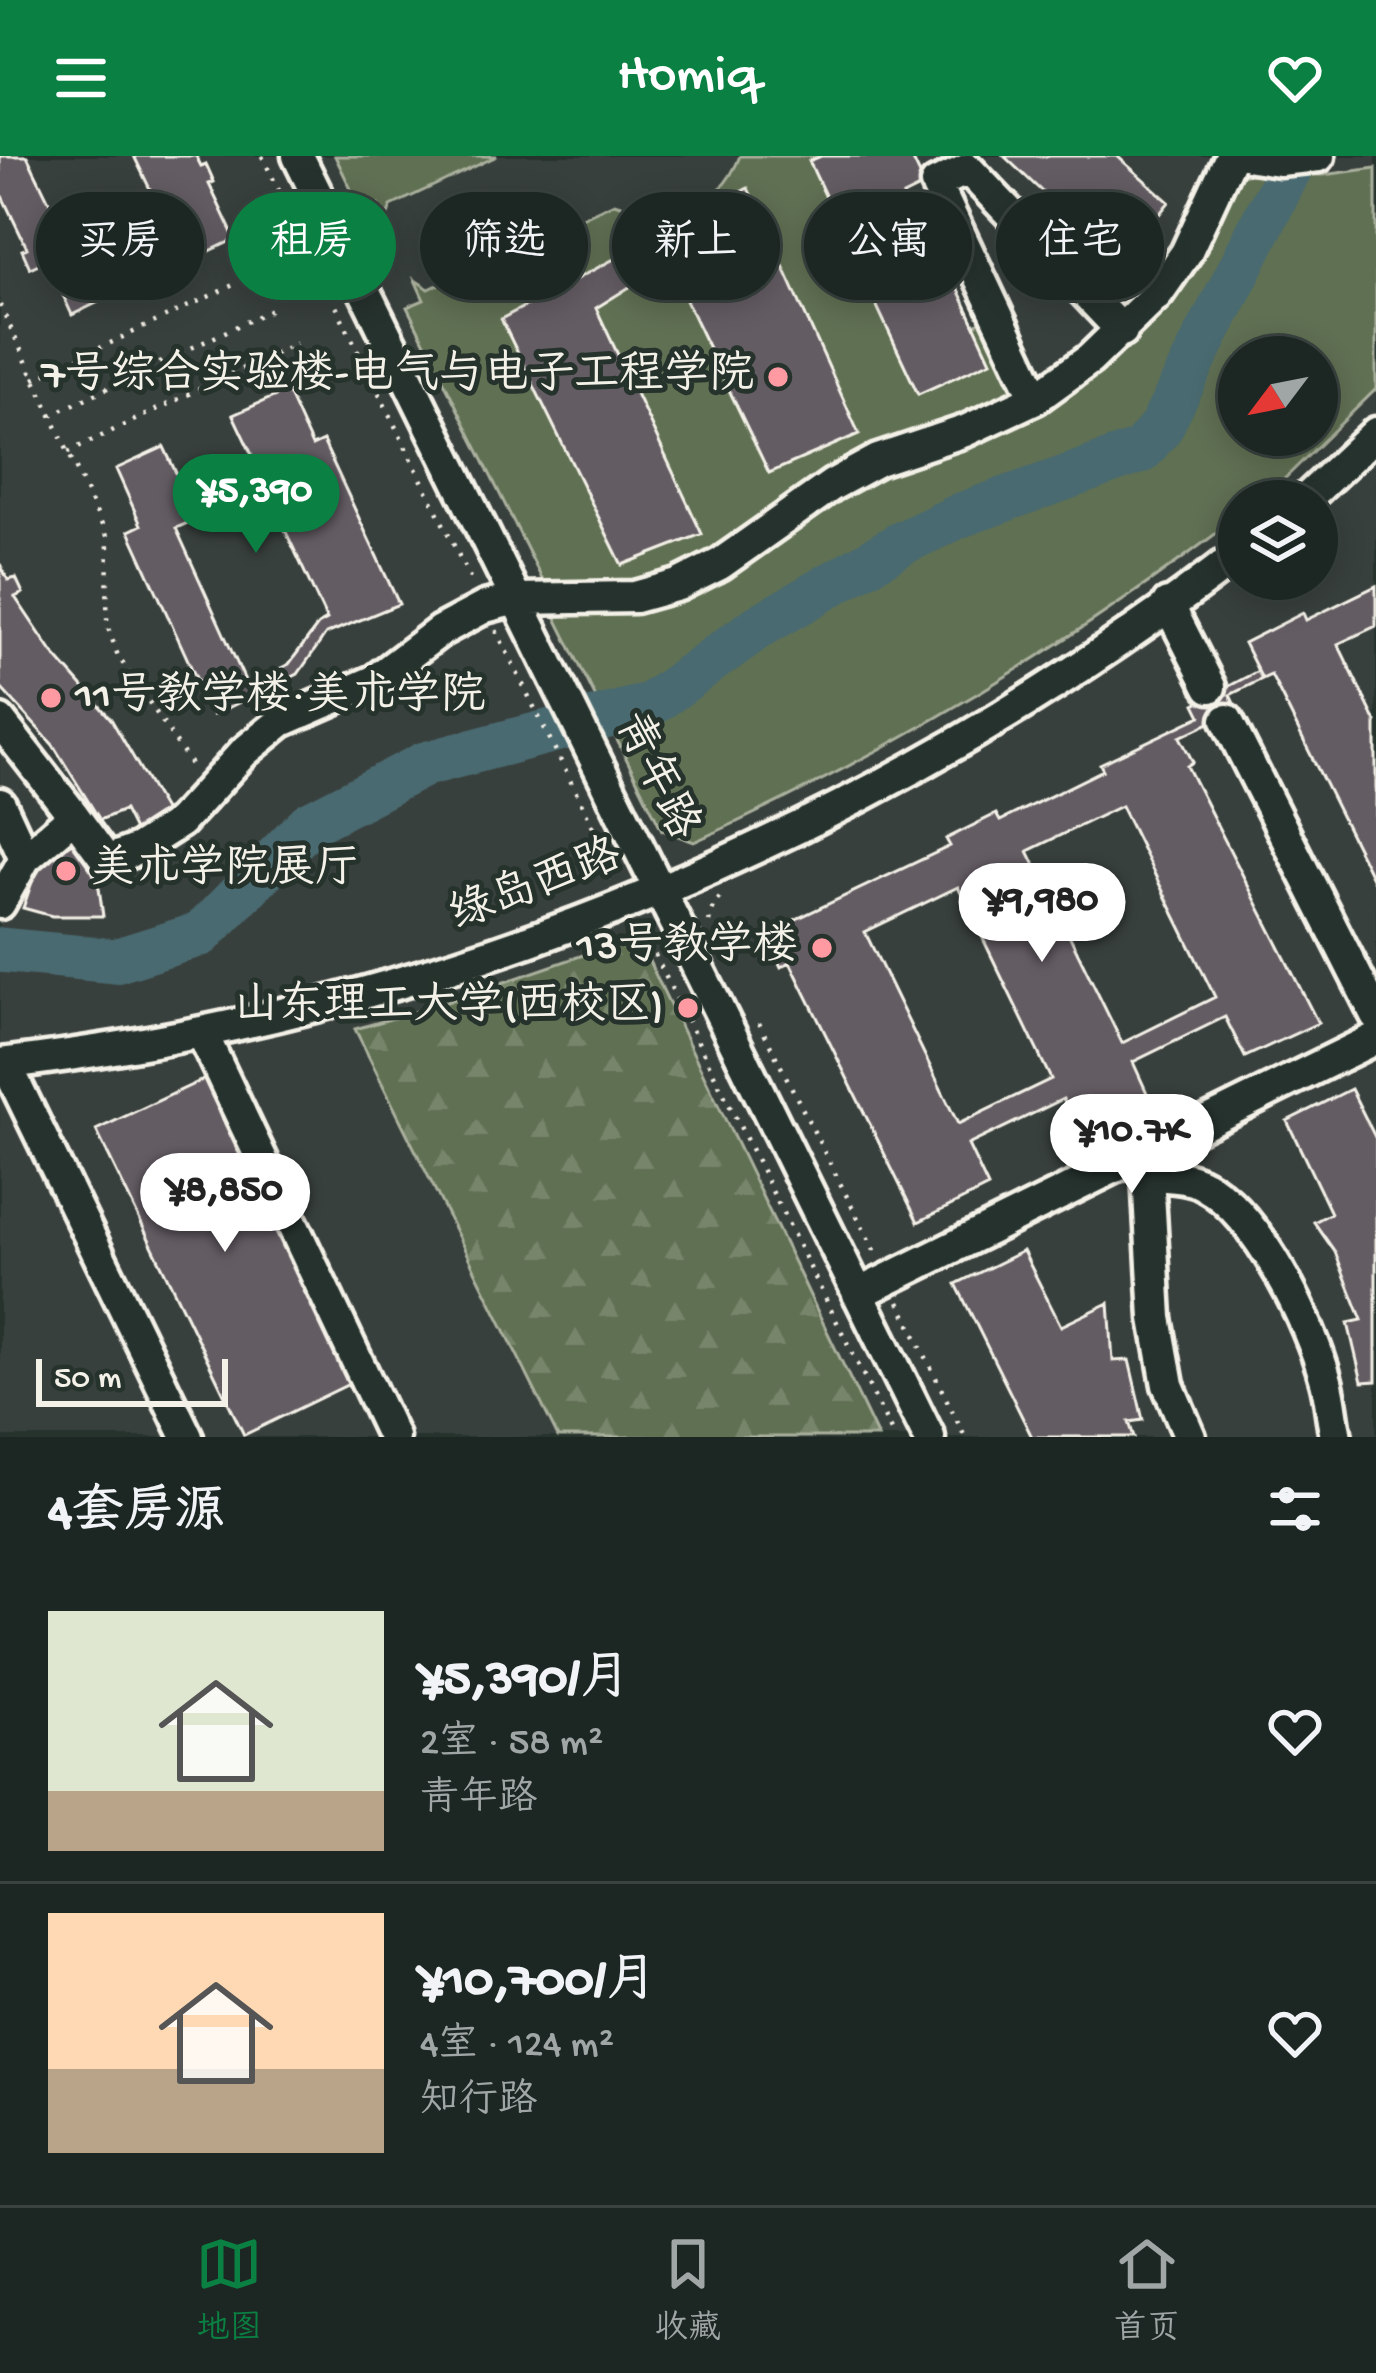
<!DOCTYPE html>
<html lang="zh">
<head>
<meta charset="utf-8">
<style>
	body { margin:0; font-family:"Gochi Hand","LXGW WenKai TC",sans-serif; background:#29322f; color:#f1f3f6; height:100vh; display:flex; flex-direction:column; font-size:45px; white-space:nowrap }
	* { box-sizing:border-box; margin:0 }
	p { font-size:39px; color:#a0a5a5 }
	.icon { flex:none; width:66px; height:66px; fill:none; stroke:currentColor; stroke-width:2; stroke-linecap:round; stroke-linejoin:round }
	.map { position:relative; height:1281px; overflow:hidden }
	.panel { display:flex; flex-direction:column; background:#1c2622; flex:1 }
	.panel>* { flex:none }
	.hud { position:absolute; left:36px; top:36px; width:1305px; height:108px; display:flex; gap:24px }
	.needle { width:78px; rotate:238deg }
	.tools { position:absolute; left:1218px; top:180px; display:grid; gap:24px }
	.tools a { display:grid; place-items:center; width:120px; height:120px; border-radius:50%; background:#1c2622; box-shadow:0 6px 30px #0003,0 0 0 3px #3a4340; font-size:60px }
	.scale { position:absolute; left:36px; bottom:30px; width:192px; box-sizing:border-box; padding-left:12px; border:6px solid #f4f1e8; border-top:0; font-size:33px; line-height:42px; white-space:nowrap; color:#f4f1e8; -webkit-text-stroke:9px #26332d; paint-order:stroke }
	.price { position:absolute; translate:-50% -102px; padding:0 27px; border-radius:42px; background:#fff; color:#222; font-size:39px; line-height:78px; filter:drop-shadow(0 3px 6px #0008) }
	.price::after { content:''; position:absolute; left:50%; top:72px; width:36px; height:27px; margin-left:-18px; background:inherit; clip-path:polygon(0 0,100% 0,50% 100%) }
	.price.active { background:#0b8043; color:#fff }
	ul { padding:0; list-style:none }
	li { display:flex; align-items:center; gap:36px; height:300px; padding:0 48px }
	li+li { border-top:3px solid #3a4340 }
	li span { display:grid; place-items:center; flex:none; width:336px; height:240px; border-radius:0px; color:#555 }
	li>.icon { margin-inline-start:auto }
	span .icon { width:144px; height:144px; fill:#fffc; stroke-width:1 }
	li b { font-size:51px }
	h2 { display:flex; justify-content:space-between; align-items:center; height:144px; padding:0 48px; font-size:51px }
	.chip { padding:0 42px; border-radius:54px; background:#1c2622; box-shadow:0 6px 30px #0003,0 0 0 3px #3a4340; font-size:42px; line-height:108px }
	.chip.active { background:#0b8043; color:#fff }
	header { display:flex; justify-content:space-between; align-items:center; height:156px; padding:0 48px; background:#0b8043; color:#fff; font-size:54px; font-weight:600 }
	.tabs { display:flex; justify-content:space-around; align-items:center; height:168px; border-top:3px solid #3a4340; background:#1c2622; font-size:33px; color:#a0a5a5 }
	.tabs a { display:grid; justify-items:center; gap:6px }
	.tabs .active { color:#0b8043 }
	.map>svg:first-child { display:block }
	.built { fill:#393f3d; fill-rule:evenodd }
	.forest { fill:url(#forest-firs); stroke:#aab09d; stroke-width:3 }
	.garden { fill:#607052; stroke:#aab09d; stroke-width:3; fill-rule:evenodd }
	.lines { fill:none; stroke-linecap:round; stroke-linejoin:round }
	.river { stroke:#496a70; stroke-width:45 }
	.building { fill:#645c63; stroke:#f4f1e8; stroke-width:3; fill-rule:evenodd }
	.minor-casing { stroke:#f4f1e8; stroke-width:39 }
	.path { stroke:#f4f1e8; stroke-width:4.5; stroke-dasharray:3 9; stroke-linecap:butt }
	.minor { stroke:#26332d; stroke-width:30 }
	.poi-dot { fill:#ff9aa2; stroke:#26332d; stroke-width:4.5 }
	.labels { text-anchor:middle; dominant-baseline:central; stroke-width:10; stroke-linejoin:round; paint-order:stroke }
	.poi-label { font-size:45px; fill:#f4f1e8; stroke:#26332d; text-anchor:end }
	.street-label { font-size:45px; fill:#f4f1e8; stroke:#26332d }
</style>
</head>
<body>
<header><svg class="icon" aria-label="menu" viewBox="0 0 24 24"><path d="M4 6h16M4 12h16M4 18h16"/></svg>Homiq<svg class="icon" aria-label="heart" viewBox="0 0 24 24"><path d="M12 20l-8-8c-3-5 5-10 8-4 3-6 11-1 8 4z"/></svg></header>
<div class="map">
<svg width="1376" height="1281" viewBox="0 0 1376 1281">
	<defs>
		<pattern id="forest-firs" width="22" height="20" patternUnits="userSpaceOnUse" patternTransform="scale(3)"><rect width="22" height="20" fill="#607052"/><path d="M5 1l3.5 6h-7zM16 11l3.5 6h-7z" fill="#77856b"/></pattern>
	</defs>
	<rect width="100%" height="100%" fill="#26332d"/>
	<filter id="ink" filterUnits="userSpaceOnUse"><feTurbulence type="fractalNoise" baseFrequency=".00833" numOctaves="2"/><feDisplacementMap in="SourceGraphic" scale="24" xChannelSelector="R" yChannelSelector="G"/><feConvolveMatrix kernelMatrix="1 2 1 2 8 2 1 2 1" color-interpolation-filters="sRGB"/></filter>
	<g filter="url(#ink)">
		<path class="built" d="M 0,0 L 1376,0 L 1376,1281 L 0,1281 ZM 1239,201 L 1317,201 L 1317,279 L 1239,279 ZM 1239,345 L 1317,345 L 1317,423 L 1239,423 Z"/>
		<path class="forest" d="M 615,788 L 628,789 L 647,801 L 878,1281 L 558,1281 L 355,873 L 432,851 Z"/>
		<path class="garden" d="M 335,0 L 497,0 L 391,50 L 386,65 L 378,49 L 362,56 Z
			M 740,0 L 821,0 L 810,5 L 918,238 L 990,205 L 974,169 L 985,164 L 1020,242 L 710,407 L 652,430 L 547,433 L 407,151 L 424,144 L 415,124 L 429,133 L 614,47 C 668,65 717,58 740,0 Z
			M 1376,12 L 1376,233 L 1276,331 L 1258,345 L 1239,345 L 1239,360 C 1070,490 889,597 694,686 L 662,674 L 550,450 L 616,453 L 824,349 L 894,308 L 1087,221 L 1227,18 L 1323,19 ZM 1239,201 L 1317,201 L 1317,279 L 1239,279 Z"/>
		<g class="lines">
			<path class="river" d="M 0,794 L 115,805 L 201,778 L 309,668 L 425,608 L 650,549 L 758,471 L 902,387 L 961,359 L 1141,295 L 1161,271 L 1296,0"/>
		</g>
		<path class="building" d="M 0,0 L 27,0 L 63,74 L 150,33 L 134,0 L 196,0 L 201,10 L 206,8 L 214,26 L 209,28 L 235,83 L 187,106 L 162,53 L 97,83 L 121,135 L 72,159 L 47,104 L 30,112 L 22,94 L 27,92 L 0,36 Z
			M 821,0 L 911,0 L 925,29 L 903,40 L 938,124 L 951,118 L 991,205 L 918,238 L 809,5 Z
			M 1004,0 L 1117,0 L 1169,46 L 1112,118 L 1044,56 L 1053,46 Z
			M 748,32 L 859,278 L 769,317 L 668,107 L 596,152 L 702,378 L 622,409 L 501,163 Z
			M 287,235 L 312,290 L 323,285 L 399,448 L 326,478 L 298,518 L 213,559 L 129,375 L 141,369 L 116,313 L 164,291 L 184,334 L 254,303 L 233,259 ZM 266,333 L 327,464 L 318,469 L 289,508 L 247,529 L 176,372 Z
			M 0,408 L 8,424 L 16,422 L 23,437 L 15,441 L 52,496 L 111,563 L 167,659 L 134,674 L 124,654 L 100,664 L 53,589 L 0,531 Z
			M 1376,430 L 1376,470 L 1338,488 L 1376,566 L 1376,730 L 1271,519 L 1262,523 L 1244,487 L 1303,457 L 1306,464 Z
			M 1258,515 L 1262,523 L 1230,539 L 1237,554 L 1180,581 L 1193,606 L 1187,610 L 1318,867 L 1245,901 L 1225,861 L 1133,906 L 1152,948 L 1082,982 L 1063,943 L 968,989 L 988,1031 L 918,1066 L 790,806 L 781,811 L 765,778 L 950,690 L 946,683 L 996,658 L 1000,665 L 1103,614 L 1100,608 L 1201,560 L 1195,548 ZM 1121,650 L 1215,841 L 1122,887 L 1028,695 ZM 958,731 L 1051,923 L 958,968 L 865,776 Z
			M 76,675 L 99,732 L 103,760 L 52,760 L 23,752 L 33,723 L 52,695 Z
			M 209,921 L 353,1226 L 244,1279 L 96,974 Z
			M 1351,933 L 1376,983 L 1376,1225 L 1362,1226 L 1348,1167 L 1362,1164 L 1335,1096 L 1314,1066 L 1331,1057 L 1287,965 Z
			M 1023,1095 L 1061,1170 L 1109,1147 L 1113,1205 L 1129,1204 L 1143,1264 L 1129,1266 L 1134,1281 L 1032,1281 L 956,1128 Z"/>
		<g class="lines">
			<g class="minor-casing">
				<path id="minor" d="M 298,0 L 929,1281
					M 1252,0 L 1279,4 L 1319,0
					M 1036,242 L 936,28 L 968,13 L 1122,175
					M 1304,345 L 1376,277
					M 1168,448 L 1210,531
					M 1227,564 L 1376,859
					M 0,565 L 74,660
					M 0,648 L 25,702
					M 0,747 L 25,702 L 74,660 L 107,705 L 138,693 L 180,666 L 244,596 L 282,565 L 374,525 L 440,475 L 485,451 L 516,443 L 635,441 L 678,429 L 720,408 L 832,329 L 878,304 L 965,275 L 1036,242 L 1090,203 L 1158,137 L 1186,97 L 1231,0
					M 202,877 L 393,1281
					M 0,908 C 447,857 883,672 1239,398
					M 6,908 L 187,1281
					M 1139,1001 L 1148,1019 L 1156,1162 L 1168,1229 L 1190,1281
					M 1148,1019 C 1165,1020 1189,1020 1204,1029 C 1259,1059 1310,1166 1326,1225 C 1331,1243 1332,1263 1336,1281
					M 858,1138 L 1376,882"/>
			</g>
			<path class="path" d="M 262,0 L 472,426
				M 0,149 L 108,382 L 107,469 L 118,500 L 194,613
				M 34,223 L 263,115
				M 51,259 L 271,154
				M 68,296 L 296,187
				M 496,474 L 612,709 L 608,723
				M 709,766 L 713,750 L 722,739
				M 627,778 L 651,791 L 894,1281
				M 759,867 L 876,1098
				M 899,1146 L 965,1281"/>
			<use href="#minor" class="minor"/>
		</g>
	</g>
	<g class="poi-dot">
		<circle cx="778" cy="221" r="12"/>
		<circle cx="51" cy="542" r="12"/>
		<circle cx="66" cy="715" r="12"/>
		<circle cx="822" cy="792" r="12"/>
		<circle cx="688" cy="852" r="12"/>
	</g>
	<g class="labels">
		<g class="poi-label">
			<text x="754" y="221">7号综合实验楼-电气与电子工程学院</text>
			<text x="75" y="542" text-anchor="start">11号教学楼·美术学院</text>
			<text x="90" y="715" text-anchor="start">美术学院展厅</text>
			<text x="798" y="792">13号教学楼</text>
			<text x="664" y="852">山东理工大学(西校区)</text>
		</g>
		<g class="street-label">
			<text transform="translate(654 621) rotate(64)">青年路</text>
			<text transform="translate(536 732) rotate(-21)">绿岛西路</text>
		</g>
	</g>
</svg>
<div class="tools">
<a><svg class="needle" viewBox="-14 -14 28 28"><path d="M0-13l5 13h-10z" fill="#e53935"/><path d="M0 13l5-13h-10z" fill="#a0a5a5"/></svg></a>
<a><svg class="icon" aria-label="layers" viewBox="0 0 24 24"><path d="M12 4l9 5-9 5-9-5zM3 14l9 5 9-5"/></svg></a>
</div>
<div class="scale">50 m</div>
<b class="price active" style="left:256px;top:400px">¥5,390</b>
<b class="price" style="left:1042px;top:809px">¥9,980</b>
<b class="price" style="left:1132px;top:1040px">¥10.7K</b>
<b class="price" style="left:225px;top:1099px">¥8,850</b>
<div class="hud">
<a class="chip">买房</a>
<a class="chip active">租房</a>
<a class="chip">筛选</a>
<a class="chip">新上</a>
<a class="chip">公寓</a>
<a class="chip">住宅</a>
</div>
</div>
<section class="panel">
<h2>4套房源<svg class="icon" aria-label="filters" viewBox="0 0 24 24"><path d="M4 7h16M4 17h16"/><circle cx="9" cy="7" r="2"/><circle cx="15" cy="17" r="2"/></svg></h2>
<ul>
<li><span style="background:linear-gradient(#dfe7d0 75%,#b9a48a 0)"><svg class="icon" aria-label="home" viewBox="0 0 24 24"><path d="M3 11l9-7 9 7M6 9v11h12V9"/></svg></span><div><b>¥5,390/月</b><p>2室 · 58 m²</p><p>青年路</p></div><svg class="icon" aria-label="heart" viewBox="0 0 24 24"><path d="M12 20l-8-8c-3-5 5-10 8-4 3-6 11-1 8 4z"/></svg></li>
<li><span style="background:linear-gradient(#ffd9b3 65%,#b9a48a 0)"><svg class="icon" aria-label="home" viewBox="0 0 24 24"><path d="M3 11l9-7 9 7M6 9v11h12V9"/></svg></span><div><b>¥10,700/月</b><p>4室 · 124 m²</p><p>知行路</p></div><svg class="icon" aria-label="heart" viewBox="0 0 24 24"><path d="M12 20l-8-8c-3-5 5-10 8-4 3-6 11-1 8 4z"/></svg></li>
</ul>
</section>
<nav class="tabs">
<a class="active"><svg class="icon" aria-label="map" viewBox="0 0 24 24"><path d="M3 6l6-2 6 2 6-2v14l-6 2-6-2-6 2zM9 4v14M15 6v14"/></svg>地图</a>
<a><svg class="icon" aria-label="saved" viewBox="0 0 24 24"><path d="M7 4h10v16l-5-4-5 4z"/></svg>收藏</a>
<a><svg class="icon" aria-label="home" viewBox="0 0 24 24"><path d="M3 11l9-7 9 7M6 9v11h12V9"/></svg>首页</a>
</nav>
</body>
</html>
